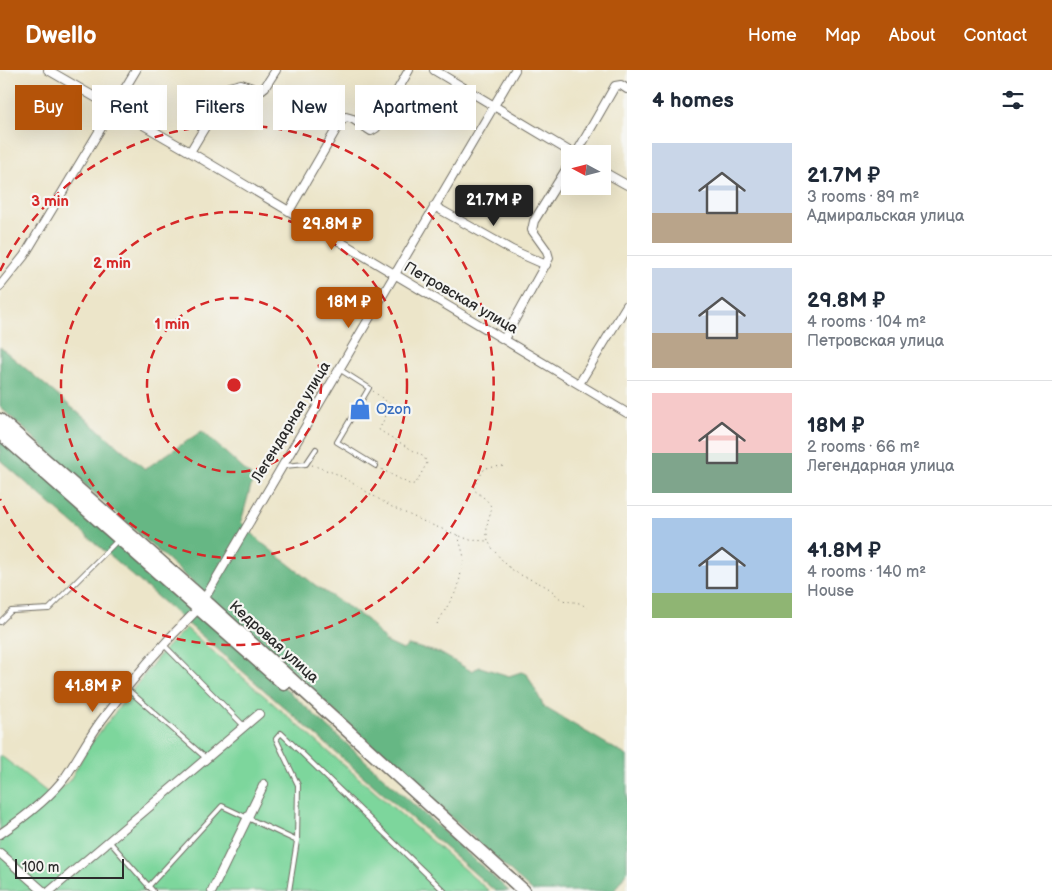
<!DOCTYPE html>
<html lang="en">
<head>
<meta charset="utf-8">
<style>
	body { margin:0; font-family:"Balsamiq Sans",sans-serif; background:#f6f6f7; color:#1f2937; height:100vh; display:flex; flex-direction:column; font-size:19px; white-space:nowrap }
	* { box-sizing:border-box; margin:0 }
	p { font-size:16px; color:#747a83 }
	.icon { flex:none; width:28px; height:28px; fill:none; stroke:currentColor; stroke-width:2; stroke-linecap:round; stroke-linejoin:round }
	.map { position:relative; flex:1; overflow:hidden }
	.sheet { display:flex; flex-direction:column; background:#fff; width:425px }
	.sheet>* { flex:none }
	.banner { position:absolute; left:15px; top:15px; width:475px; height:45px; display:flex; gap:10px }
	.needle { width:32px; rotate:277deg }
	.buttons { position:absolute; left:561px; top:75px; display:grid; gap:10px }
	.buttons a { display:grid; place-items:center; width:50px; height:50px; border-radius:0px; background:#fff; box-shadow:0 5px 20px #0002; font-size:25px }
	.scale { position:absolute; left:15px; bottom:12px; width:109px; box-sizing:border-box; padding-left:5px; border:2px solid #2b2b2b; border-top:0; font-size:14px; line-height:18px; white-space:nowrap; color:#2b2b2b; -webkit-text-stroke:4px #f6f6f2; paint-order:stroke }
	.price { position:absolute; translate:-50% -42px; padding:0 11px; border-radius:5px; background:#b45309; color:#fff; font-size:16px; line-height:32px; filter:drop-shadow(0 1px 2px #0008) }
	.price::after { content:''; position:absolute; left:50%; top:30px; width:15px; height:11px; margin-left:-8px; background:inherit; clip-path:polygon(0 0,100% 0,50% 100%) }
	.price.active { background:#222; color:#fff }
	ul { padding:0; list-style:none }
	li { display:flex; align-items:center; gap:15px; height:125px; padding:0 25px }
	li+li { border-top:1px solid #e0e1e3 }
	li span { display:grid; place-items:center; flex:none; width:140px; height:100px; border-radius:0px; color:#555 }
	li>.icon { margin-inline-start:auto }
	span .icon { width:60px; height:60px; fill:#fffc; stroke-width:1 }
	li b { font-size:21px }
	h2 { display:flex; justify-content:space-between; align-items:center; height:60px; padding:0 25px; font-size:21px }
	.chip { padding:0 18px; border-radius:0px; background:#fff; box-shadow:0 5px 20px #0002; font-size:18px; line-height:45px }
	.chip.active { background:#b45309; color:#fff }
	header { display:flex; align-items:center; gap:30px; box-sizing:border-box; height:70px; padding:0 25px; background:#b45309; color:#fff }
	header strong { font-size:24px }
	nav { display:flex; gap:28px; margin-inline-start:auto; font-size:18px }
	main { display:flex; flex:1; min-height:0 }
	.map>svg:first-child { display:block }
	.green { fill:#7dd69c; stroke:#548064 }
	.forest { fill:#66b784; stroke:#487158 }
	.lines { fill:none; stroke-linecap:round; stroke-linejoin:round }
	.lane-casing { stroke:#6f6c62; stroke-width:6 }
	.street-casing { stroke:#6f6c62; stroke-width:10 }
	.primary-casing { stroke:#6f6c62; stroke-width:15 }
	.path { stroke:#6f6c62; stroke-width:1; stroke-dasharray:1 4; stroke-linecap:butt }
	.lane { stroke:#fff; stroke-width:4 }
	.street { stroke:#fff; stroke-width:8 }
	.primary { stroke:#fff; stroke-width:12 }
	.ring { fill:none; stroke:#d62828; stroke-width:2.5; stroke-dasharray:9 6 }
	.labels { text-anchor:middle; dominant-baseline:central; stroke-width:4.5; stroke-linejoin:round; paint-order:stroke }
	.street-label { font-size:15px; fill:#2b2b2b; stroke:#f6f6f2 }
	.shop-label { font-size:15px; fill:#366cbe; stroke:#f6f6f2; text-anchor:start }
	.centre { fill:#d62828; stroke:#f6f6f2; stroke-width:2.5 }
	.ring-label { font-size:15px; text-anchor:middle; font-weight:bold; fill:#d62828; stroke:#f6f6f2; stroke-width:4.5; stroke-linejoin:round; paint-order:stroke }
</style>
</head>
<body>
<header>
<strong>Dwello</strong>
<nav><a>Home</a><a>Map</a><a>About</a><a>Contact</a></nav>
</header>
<main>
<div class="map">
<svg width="627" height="821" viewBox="0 0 627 821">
	<rect width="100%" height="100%" fill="#f6f6f2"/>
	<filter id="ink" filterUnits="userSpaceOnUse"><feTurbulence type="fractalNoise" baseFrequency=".02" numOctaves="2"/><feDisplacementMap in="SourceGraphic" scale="10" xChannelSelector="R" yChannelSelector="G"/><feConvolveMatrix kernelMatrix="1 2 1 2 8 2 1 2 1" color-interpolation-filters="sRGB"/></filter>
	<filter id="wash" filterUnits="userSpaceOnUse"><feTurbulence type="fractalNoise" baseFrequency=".0096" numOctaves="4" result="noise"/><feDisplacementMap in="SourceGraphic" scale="20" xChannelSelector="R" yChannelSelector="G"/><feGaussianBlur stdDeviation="1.12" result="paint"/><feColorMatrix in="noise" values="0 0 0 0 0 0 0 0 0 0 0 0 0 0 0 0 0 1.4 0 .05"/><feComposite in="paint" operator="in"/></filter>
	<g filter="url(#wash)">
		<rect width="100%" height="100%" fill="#ece5c9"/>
		<path class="green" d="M 186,558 L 489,821 L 0,821 L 0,685 L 52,726 L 70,710 L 89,676 L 162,582 Z"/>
		<path class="forest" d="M 0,277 L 145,399 L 202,361 L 253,408 L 241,452 L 262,473 L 315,515 L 367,550 L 386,572 L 403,580 L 408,575 L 440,583 L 471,601 L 480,597 L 509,606 L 521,602 L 527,604 L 544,637 L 627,686 L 627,801 L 614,821 L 532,821 L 0,337 Z
			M 0,365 L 212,552 L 509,821 L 495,821 L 0,390 Z"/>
	</g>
	<g filter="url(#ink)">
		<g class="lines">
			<g class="lane-casing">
				<path id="lane" d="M 339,299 L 369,318 L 337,372 L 376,396
					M 284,396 L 306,394 L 316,379
					M 0,552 L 11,541 L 49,539 L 118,470
					M 164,575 L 245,657
					M 126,618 L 207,689
					M 109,771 L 153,821
					M 148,817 L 222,736 L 297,771
					M 289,821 L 297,771 L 298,715 L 276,669 L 281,663 L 444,821"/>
			</g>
			<g class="street-casing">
				<path id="street" d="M 48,0 L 190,82 L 627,343
					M 434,0 L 574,84
					M 190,82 L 229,17 L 241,14 L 260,21 L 265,17 L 276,0
					M 576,84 L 615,16 L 621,15 L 627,19
					M 602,101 L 627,115
					M 434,136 L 512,180 L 546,195
					M 289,141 L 341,51 L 346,47 L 353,49 L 371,61 L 376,58 L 409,0
					M 0,216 L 24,186 L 136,0
					M 504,269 L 549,188 L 547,181 L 532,160 L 534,151 L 570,93
					M 579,314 L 627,235
					M 0,764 C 22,749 50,728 66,706 C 78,688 88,669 101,651 C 131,610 163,573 199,538 L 515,0
					M 0,783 L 43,821
					M 50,821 L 259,644
					M 212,821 L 264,714"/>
			</g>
			<g class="primary-casing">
				<path id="primary" d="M 0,350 L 204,530 L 524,821
					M 0,363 L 284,614"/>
			</g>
			<path class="path" d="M 373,321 L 391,335 L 379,360 L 424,387 L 427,393 L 416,413 L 411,415 L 381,399
				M 312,395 L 337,404 L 392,437 L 427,453 L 470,470 L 487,471
				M 503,396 L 485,398 L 474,416 L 474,420 C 504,442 485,437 487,465 C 487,475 501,489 508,496 C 520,508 538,510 551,520 C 555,523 558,528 563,530 C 574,534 576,529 587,538
				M 437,554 L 458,518 L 464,487 L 458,465"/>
			<use href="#lane" class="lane"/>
			<use href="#street" class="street"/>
			<use href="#primary" class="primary"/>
		</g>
	</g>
	<g class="ring">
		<circle cx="234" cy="315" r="87"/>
		<circle cx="234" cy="315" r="173"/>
		<path d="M0 201A260 260 0 1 1 0 429"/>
	</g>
	<defs>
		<g id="shop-bare" transform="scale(1.725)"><path d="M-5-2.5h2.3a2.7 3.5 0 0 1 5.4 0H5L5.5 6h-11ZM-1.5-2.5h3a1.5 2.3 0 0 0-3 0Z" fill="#3f7fe0" stroke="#f6f6f2" stroke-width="2.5" paint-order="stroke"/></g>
	</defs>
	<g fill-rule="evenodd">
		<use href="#shop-bare" x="360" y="339"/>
	</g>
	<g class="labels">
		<g class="street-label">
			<text transform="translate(461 228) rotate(30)">Петровская улица</text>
			<text transform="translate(291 352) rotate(-59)">Легендарная улица</text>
			<text transform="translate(274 572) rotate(42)">Кедровая улица</text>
		</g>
		<g class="shop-label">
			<text x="376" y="339">Ozon</text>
		</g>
	</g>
	<circle cx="234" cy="315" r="8" class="centre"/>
	<g class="ring-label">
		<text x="50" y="136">3 min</text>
		<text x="112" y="198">2 min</text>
		<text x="172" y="259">1 min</text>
	</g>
</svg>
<div class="buttons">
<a><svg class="needle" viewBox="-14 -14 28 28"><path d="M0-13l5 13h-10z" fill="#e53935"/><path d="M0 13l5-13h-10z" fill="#747a83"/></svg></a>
</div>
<div class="scale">100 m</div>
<b class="price active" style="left:494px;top:157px">21.7M ₽</b>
<b class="price" style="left:332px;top:181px">29.8M ₽</b>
<b class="price" style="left:349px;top:259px">18M ₽</b>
<b class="price" style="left:93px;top:643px">41.8M ₽</b>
<div class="banner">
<a class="chip active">Buy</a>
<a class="chip">Rent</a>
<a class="chip">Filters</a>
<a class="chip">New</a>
<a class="chip">Apartment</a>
</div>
</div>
<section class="sheet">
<h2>4 homes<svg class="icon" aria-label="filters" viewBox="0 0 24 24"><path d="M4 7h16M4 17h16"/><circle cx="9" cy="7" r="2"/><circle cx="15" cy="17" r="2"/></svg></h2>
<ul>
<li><span style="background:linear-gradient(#c9d6e8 70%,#b9a48a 0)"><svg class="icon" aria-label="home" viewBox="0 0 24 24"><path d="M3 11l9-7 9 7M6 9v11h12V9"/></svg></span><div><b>21.7M ₽</b><p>3 rooms · 89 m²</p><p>Адмиральская улица</p></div></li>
<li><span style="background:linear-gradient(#c9d6e8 65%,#b9a48a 0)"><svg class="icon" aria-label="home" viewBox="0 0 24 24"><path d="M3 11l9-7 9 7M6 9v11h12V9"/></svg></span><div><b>29.8M ₽</b><p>4 rooms · 104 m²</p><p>Петровская улица</p></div></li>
<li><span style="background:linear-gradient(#f6c9c9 60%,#7fa58c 0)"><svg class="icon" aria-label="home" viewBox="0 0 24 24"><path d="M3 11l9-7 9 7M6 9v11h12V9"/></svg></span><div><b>18M ₽</b><p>2 rooms · 66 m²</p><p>Легендарная улица</p></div></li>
<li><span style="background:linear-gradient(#a9c7e8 75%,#8fb573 0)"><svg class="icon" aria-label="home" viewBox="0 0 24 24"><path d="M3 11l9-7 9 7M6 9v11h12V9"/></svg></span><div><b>41.8M ₽</b><p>4 rooms · 140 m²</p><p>House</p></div></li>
</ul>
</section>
</main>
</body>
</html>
